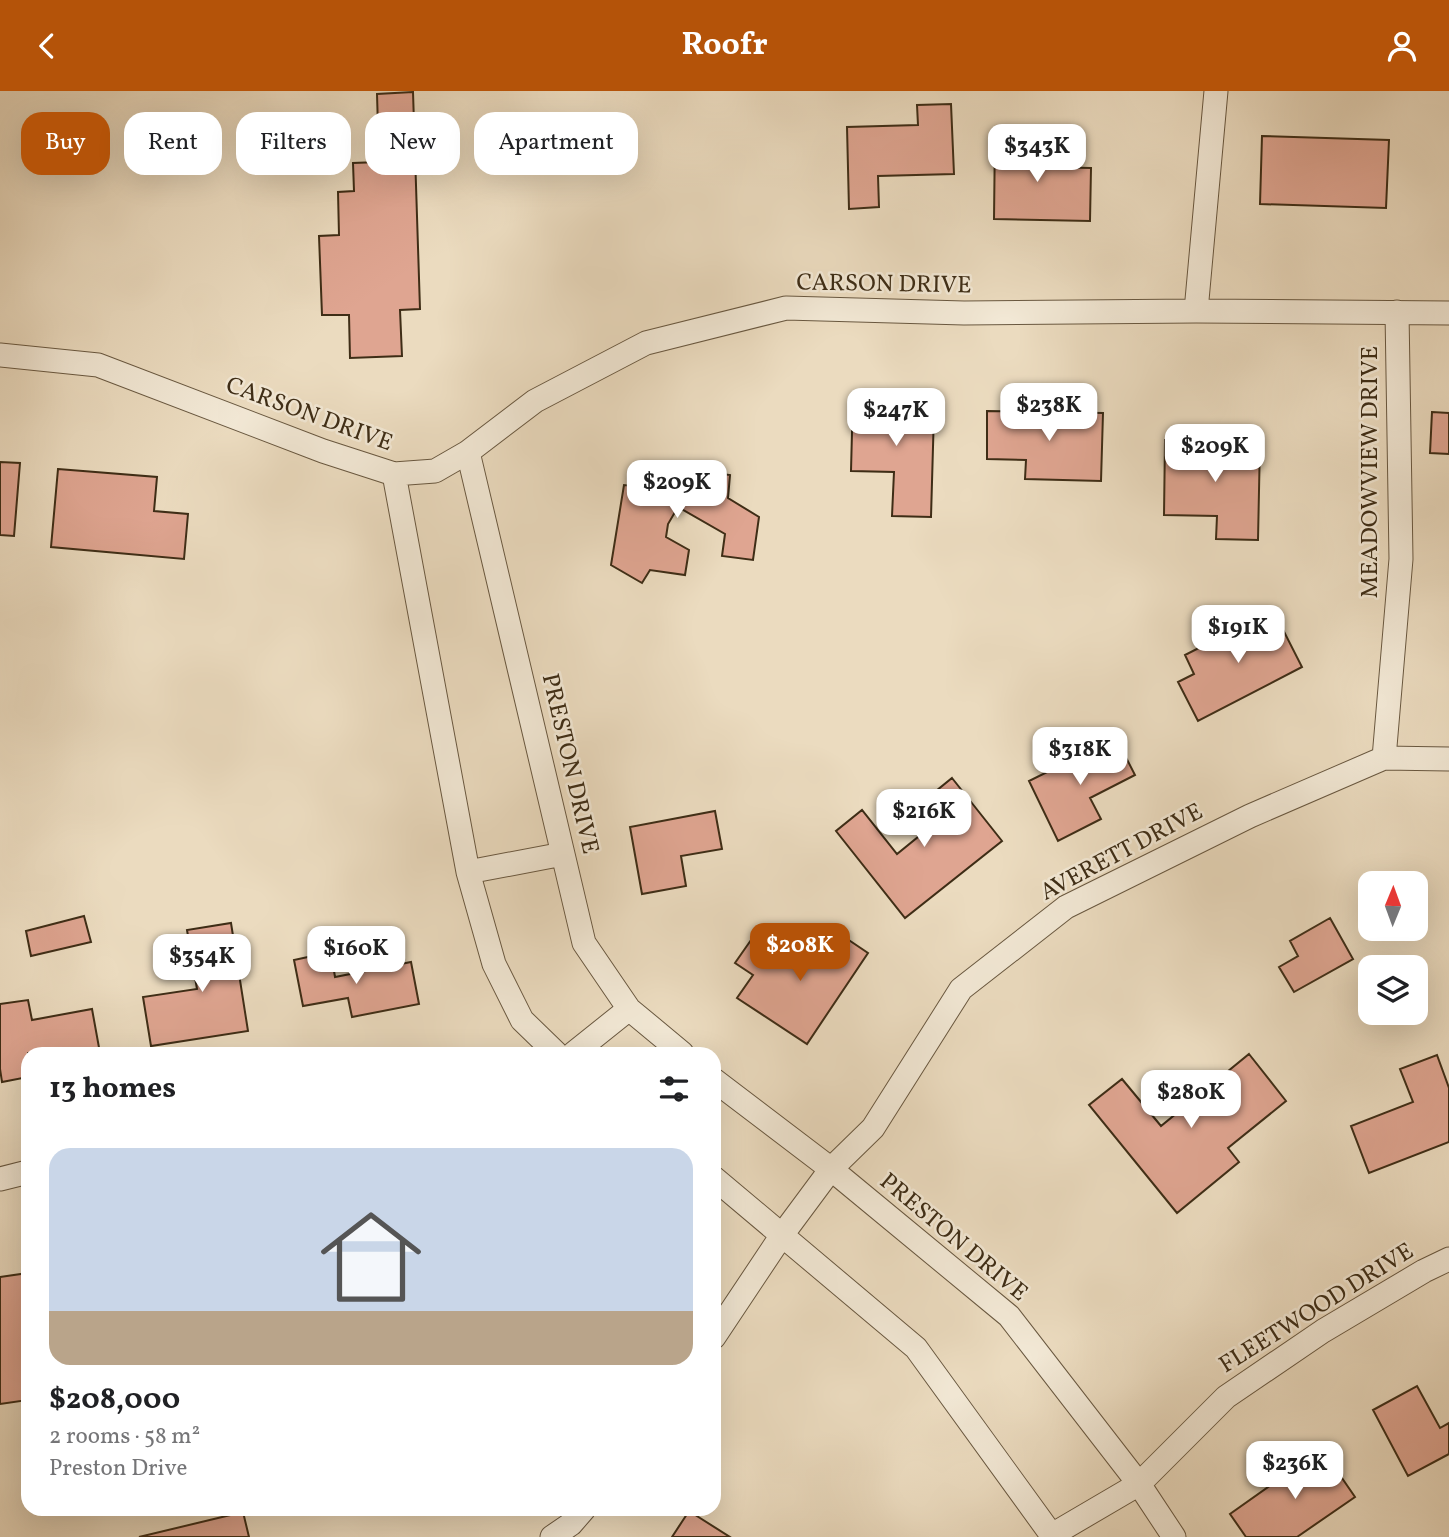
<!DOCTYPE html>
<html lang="en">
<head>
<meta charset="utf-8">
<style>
	body { margin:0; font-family:Vollkorn,serif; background:#f2f2f2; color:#202124; height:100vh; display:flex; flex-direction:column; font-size:26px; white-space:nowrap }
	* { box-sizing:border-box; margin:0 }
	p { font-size:23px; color:#757577 }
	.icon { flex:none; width:38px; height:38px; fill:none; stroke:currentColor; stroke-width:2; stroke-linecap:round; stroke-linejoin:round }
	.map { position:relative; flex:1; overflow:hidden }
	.details { position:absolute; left:21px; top:956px; width:700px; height:469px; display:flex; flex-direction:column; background:#fff; border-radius:21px; box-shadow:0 7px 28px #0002 }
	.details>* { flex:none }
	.top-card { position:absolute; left:21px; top:21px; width:700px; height:63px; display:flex; gap:14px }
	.needle { width:46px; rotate:1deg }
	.controls { position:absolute; left:1358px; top:780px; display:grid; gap:14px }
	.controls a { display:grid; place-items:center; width:70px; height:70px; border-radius:14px; background:#fff; box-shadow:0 7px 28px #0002; font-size:35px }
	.price { position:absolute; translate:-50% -60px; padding:0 16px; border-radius:14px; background:#fff; color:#222; font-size:23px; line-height:46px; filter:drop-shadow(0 2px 4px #0008) }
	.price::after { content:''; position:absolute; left:50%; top:42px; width:21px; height:16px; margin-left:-10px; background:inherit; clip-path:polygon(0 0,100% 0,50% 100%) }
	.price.active { background:#b45309; color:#fff }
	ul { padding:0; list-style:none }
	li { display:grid; align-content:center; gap:14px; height:371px; padding:0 28px }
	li+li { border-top:2px solid #e0e0e0 }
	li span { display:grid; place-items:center; height:217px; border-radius:21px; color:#555 }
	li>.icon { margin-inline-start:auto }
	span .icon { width:126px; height:126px; fill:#fffc; stroke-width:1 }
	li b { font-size:30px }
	h2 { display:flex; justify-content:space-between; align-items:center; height:84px; padding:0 28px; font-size:30px }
	.chip { padding:0 24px; border-radius:21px; background:#fff; box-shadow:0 7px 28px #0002; font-size:24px; line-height:63px }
	.chip.active { background:#b45309; color:#fff }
	header { display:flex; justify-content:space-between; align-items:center; height:91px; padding:0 28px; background:#b45309; color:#fff; font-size:32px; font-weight:700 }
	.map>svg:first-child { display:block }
	.building { fill:#dfa591; stroke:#3e2d16; stroke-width:2 }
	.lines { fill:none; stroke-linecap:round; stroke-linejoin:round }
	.street-casing { stroke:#695840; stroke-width:25 }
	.street { stroke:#f2e8d5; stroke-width:23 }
	.labels { text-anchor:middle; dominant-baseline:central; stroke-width:5; stroke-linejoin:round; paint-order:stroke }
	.street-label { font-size:24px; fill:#3e2d16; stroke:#f2e8d5 }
</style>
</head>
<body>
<header><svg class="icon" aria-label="back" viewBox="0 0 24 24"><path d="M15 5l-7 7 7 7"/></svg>Roofr<svg class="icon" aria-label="person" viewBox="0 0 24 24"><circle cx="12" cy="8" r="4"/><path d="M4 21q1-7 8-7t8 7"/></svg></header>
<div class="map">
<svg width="1449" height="1446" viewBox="0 0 1449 1446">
	<rect width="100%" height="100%" fill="#ebdbbf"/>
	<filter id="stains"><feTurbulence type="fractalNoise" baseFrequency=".00286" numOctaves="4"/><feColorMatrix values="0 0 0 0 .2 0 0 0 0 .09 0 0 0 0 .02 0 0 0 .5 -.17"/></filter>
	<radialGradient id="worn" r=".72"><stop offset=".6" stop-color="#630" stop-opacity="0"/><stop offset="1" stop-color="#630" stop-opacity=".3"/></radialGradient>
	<path class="building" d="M 413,1 L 420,218 L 400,219 L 402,265 L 350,267 L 349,224 L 322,224 L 319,145 L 339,144 L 338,101 L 354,100 L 353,72 L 379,71 L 377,3 Z
		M 951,13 L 954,83 L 878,85 L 879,116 L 849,118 L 847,36 L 918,34 L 917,14 Z
		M 995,42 L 1040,43 L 1039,76 L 1091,77 L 1090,130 L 994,128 Z
		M 1262,45 L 1389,49 L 1386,117 L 1260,113 Z
		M 853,302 L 915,304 L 915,320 L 934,321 L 931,426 L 892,425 L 894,381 L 851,380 Z
		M 987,320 L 1103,322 L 1101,390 L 1025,388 L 1026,369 L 987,368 Z
		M 1432,321 L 1449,322 L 1449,363 L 1430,362 Z
		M 1165,349 L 1260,351 L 1258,449 L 1216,448 L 1217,425 L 1164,424 Z
		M 0,371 L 20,372 L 14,445 L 0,444 Z
		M 644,372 L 730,384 L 728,407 L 759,426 L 753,469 L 722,465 L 725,443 L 678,416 L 668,433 L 666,446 L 689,459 L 685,484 L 650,479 L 642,492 L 611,474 L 624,394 L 641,396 Z
		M 58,378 L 157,386 L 154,420 L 188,423 L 184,468 L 51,456 Z
		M 1273,519 L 1302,576 L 1198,630 L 1178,591 L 1194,583 L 1185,564 Z
		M 1116,647 L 1135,684 L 1090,707 L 1101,728 L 1058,750 L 1029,690 Z
		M 952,687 L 1002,750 L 905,827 L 836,740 L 862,719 L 897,763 L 940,728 L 925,709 Z
		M 715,720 L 722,758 L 681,765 L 686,795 L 642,803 L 630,736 Z
		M 84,825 L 91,851 L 31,865 L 26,840 Z
		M 1330,827 L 1353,868 L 1294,901 L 1279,876 L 1298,865 L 1290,850 Z
		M 231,832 L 248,940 L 151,955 L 143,906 L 197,898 L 187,839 Z
		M 828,835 L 868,862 L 807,953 L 737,907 L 753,884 L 735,872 L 751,849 L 798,880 Z
		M 331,861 L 335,886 L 411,871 L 419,913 L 352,926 L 348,907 L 303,915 L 294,869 Z
		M 28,909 L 32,929 L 92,918 L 100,962 L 28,962 L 28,986 L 2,991 L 0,978 L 0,913 Z
		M 1249,963 L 1286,1010 L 1228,1057 L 1239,1071 L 1177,1122 L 1089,1014 L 1122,988 L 1161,1035 Z
		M 1437,964 L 1449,997 L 1449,1051 L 1369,1082 L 1351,1035 L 1413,1011 L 1400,978 Z
		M 28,1182 L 28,1309 L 0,1313 L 0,1186 Z
		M 1417,1295 L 1440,1337 L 1449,1332 L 1449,1363 L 1408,1385 L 1373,1319 Z
		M 1322,1358 L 1355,1406 L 1297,1446 L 1246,1446 L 1230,1423 Z
		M 689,1420 L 730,1446 L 672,1446 Z
		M 243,1421 L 249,1446 L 139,1446 Z"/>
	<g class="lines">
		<g class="street-casing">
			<path id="street" d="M 1196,220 L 1216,0
				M 0,264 L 98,274 L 323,360 L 394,383 L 435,380 L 468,361 L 535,310 L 646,252 L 786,217 L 964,222 L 1196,220 L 1449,222
				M 468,361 L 584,852 L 629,918 L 682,962
				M 394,383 L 468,781 L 494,873 L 522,929 L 556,962
				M 1384,667 L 1401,468 L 1397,221
				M 468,781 L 563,763
				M 574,962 L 629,918
				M 714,989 L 831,1078 L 1009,1225 L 1139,1393 L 1174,1446
				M 714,1087 L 916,1257 L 1053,1446
				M 0,1088 L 28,1081
				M 714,1246 L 782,1144 L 831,1078 L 873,1037 L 961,898 L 1066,816 L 1250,725 L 1384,667 L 1449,668
				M 1052,1444 L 1139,1393 L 1226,1306 L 1323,1240 L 1424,1180 L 1449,1168
				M 552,1446 L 571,1433 L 584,1418"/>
		</g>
		<use href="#street" class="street"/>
	</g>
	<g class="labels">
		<g class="street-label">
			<text transform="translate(884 194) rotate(1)">CARSON DRIVE</text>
			<text transform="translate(309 324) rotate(20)">CARSON DRIVE</text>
			<text transform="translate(1371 381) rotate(-90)">MEADOWVIEW DRIVE</text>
			<text transform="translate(569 673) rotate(77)">PRESTON DRIVE</text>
			<text transform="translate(1122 762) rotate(-28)">AVERETT DRIVE</text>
			<text transform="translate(953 1147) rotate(40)">PRESTON DRIVE</text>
			<text transform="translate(1317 1218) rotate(-32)">FLEETWOOD DRIVE</text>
		</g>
	</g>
	<rect width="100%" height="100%" filter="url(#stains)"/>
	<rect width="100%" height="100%" fill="url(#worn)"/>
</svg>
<div class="controls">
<a><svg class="needle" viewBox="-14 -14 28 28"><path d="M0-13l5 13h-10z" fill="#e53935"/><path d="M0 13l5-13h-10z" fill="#757577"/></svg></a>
<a><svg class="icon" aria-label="layers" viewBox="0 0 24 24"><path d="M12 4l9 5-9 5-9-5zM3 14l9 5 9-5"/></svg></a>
</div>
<b class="price" style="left:1037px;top:93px">$343K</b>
<b class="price" style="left:1049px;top:352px">$238K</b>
<b class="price" style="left:896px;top:357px">$247K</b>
<b class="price" style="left:1215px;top:393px">$209K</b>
<b class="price" style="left:677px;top:429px">$209K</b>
<b class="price" style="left:1238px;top:574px">$191K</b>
<b class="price" style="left:1080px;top:696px">$318K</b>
<b class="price" style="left:924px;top:758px">$216K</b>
<b class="price active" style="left:800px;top:892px">$208K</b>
<b class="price" style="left:356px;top:895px">$160K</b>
<b class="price" style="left:202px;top:903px">$354K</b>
<b class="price" style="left:1191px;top:1039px">$280K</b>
<b class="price" style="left:1295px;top:1410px">$236K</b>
<div class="top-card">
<a class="chip active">Buy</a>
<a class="chip">Rent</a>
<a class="chip">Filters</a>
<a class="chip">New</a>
<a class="chip">Apartment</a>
</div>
<section class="details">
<h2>13 homes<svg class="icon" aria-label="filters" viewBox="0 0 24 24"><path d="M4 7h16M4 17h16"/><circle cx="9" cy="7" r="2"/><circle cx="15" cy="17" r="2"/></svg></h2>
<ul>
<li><span style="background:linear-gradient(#c9d6e8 75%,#b9a48a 0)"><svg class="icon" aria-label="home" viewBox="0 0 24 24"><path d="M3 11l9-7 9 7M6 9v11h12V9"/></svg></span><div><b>$208,000</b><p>2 rooms · 58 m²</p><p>Preston Drive</p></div></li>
</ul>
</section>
</div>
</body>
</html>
